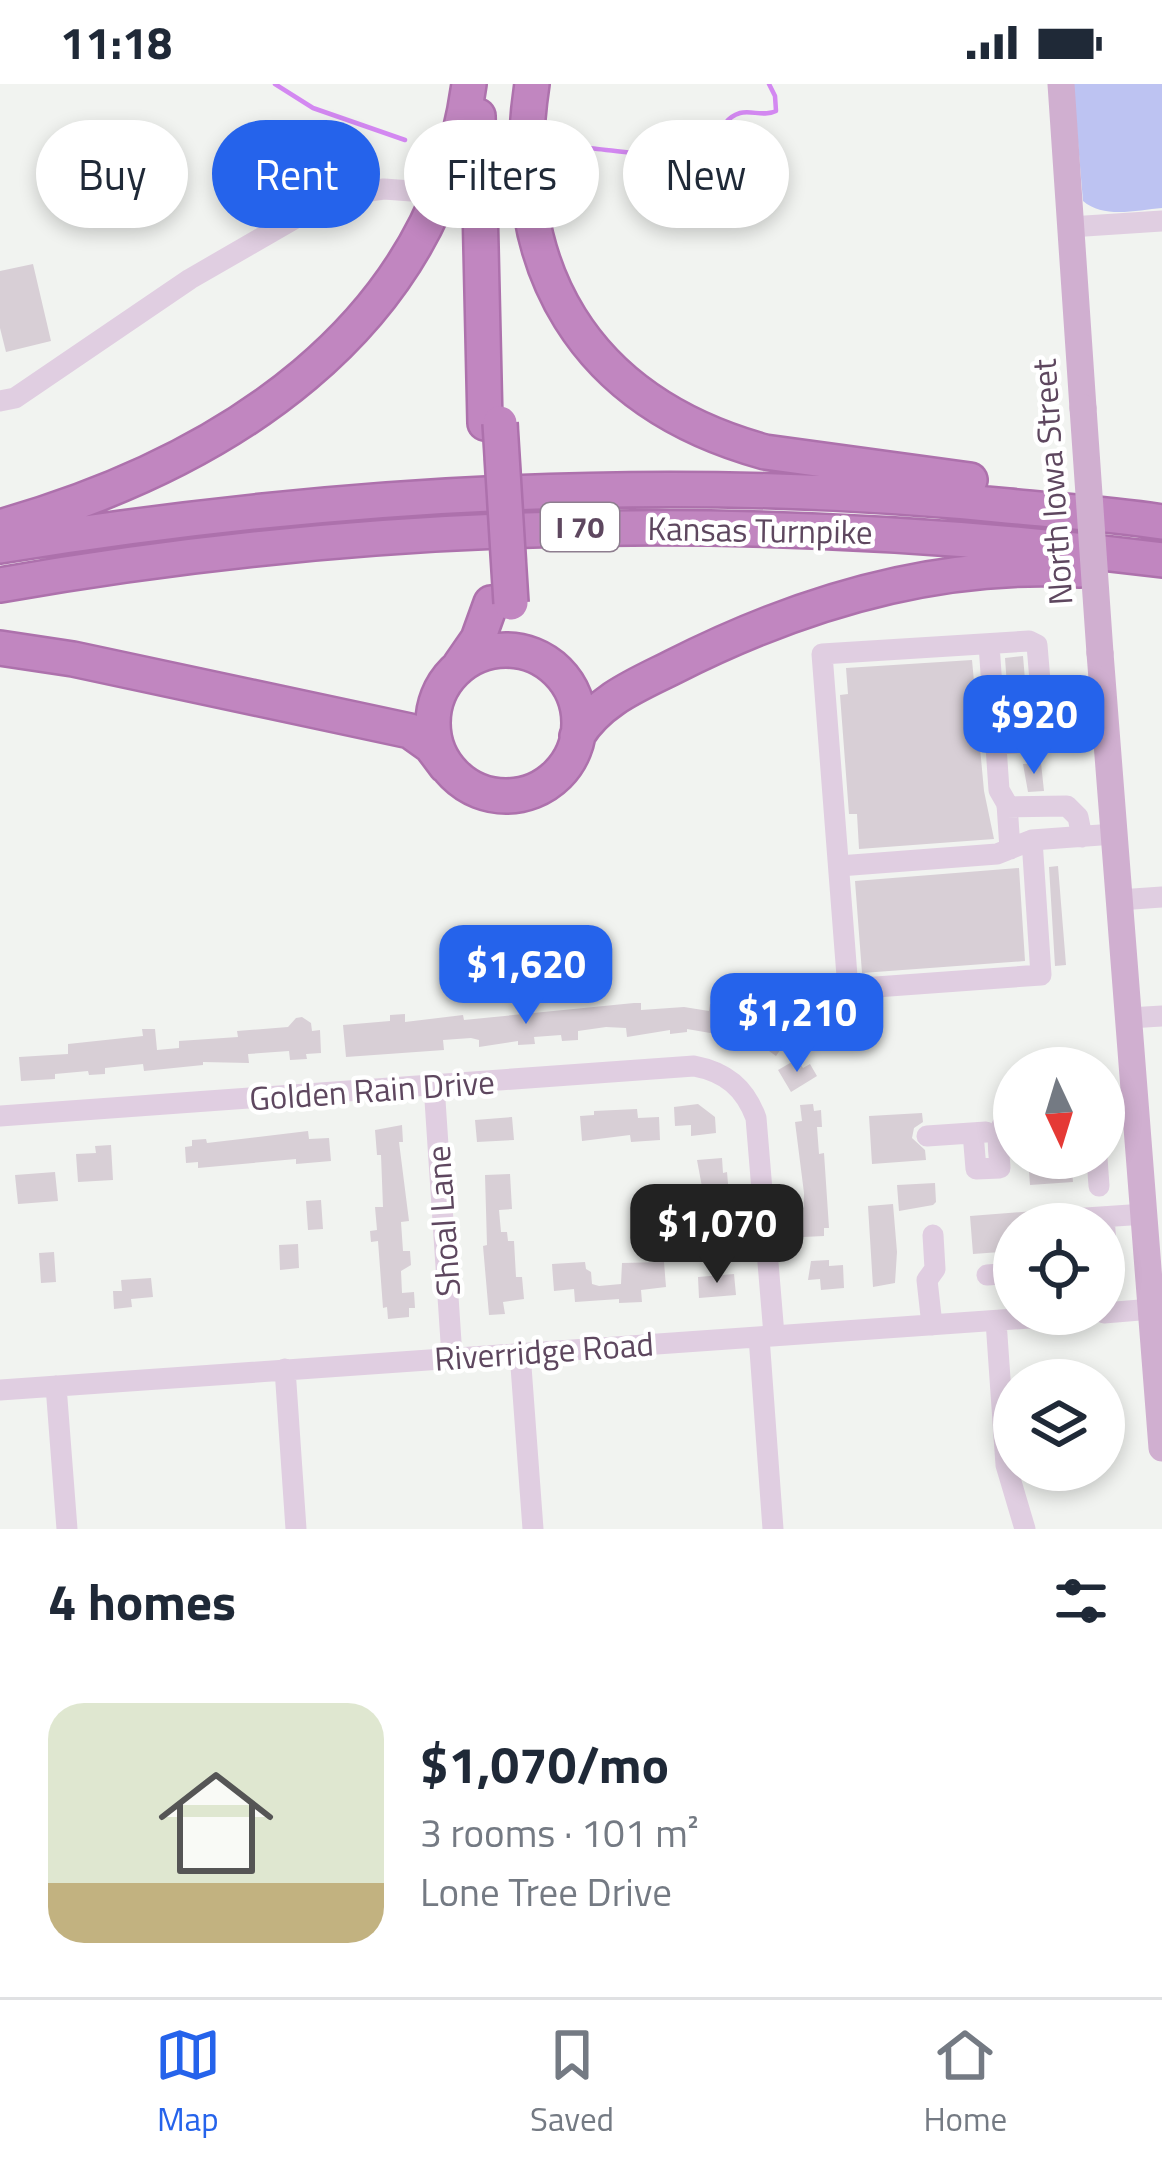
<!DOCTYPE html>
<html lang="en">
<head>
<meta charset="utf-8">
<style>
	body { margin:0; font-family:"Titillium Web",sans-serif; background:#f6f6f7; color:#1f2937; height:100vh; display:flex; flex-direction:column; font-size:45px; white-space:nowrap }
	* { box-sizing:border-box; margin:0 }
	p { font-size:39px; color:#747a83 }
	.icon { flex:none; width:66px; height:66px; fill:none; stroke:currentColor; stroke-width:2; stroke-linecap:round; stroke-linejoin:round }
	.map { position:relative; height:1445px; overflow:hidden }
	.details { display:flex; flex-direction:column; background:#fff; flex:1 }
	.details>* { flex:none }
	.banner { position:absolute; left:36px; top:36px; width:1092px; height:108px; display:flex; gap:24px }
	.needle { width:78px; rotate:176deg }
	.tools { position:absolute; left:993px; top:963px; display:grid; gap:24px }
	.tools a { display:grid; place-items:center; width:132px; height:132px; border-radius:50%; background:#fff; box-shadow:0 6px 18px #0003; font-size:60px }
	.price { position:absolute; translate:-50% -102px; padding:0 27px; border-radius:24px; background:#2563eb; color:#fff; font-size:39px; line-height:78px; filter:drop-shadow(0 3px 6px #0008) }
	.price::after { content:''; position:absolute; left:50%; top:72px; width:36px; height:27px; margin-left:-18px; background:inherit; clip-path:polygon(0 0,100% 0,50% 100%) }
	.price.on { background:#222; color:#fff }
	ul { padding:0; list-style:none }
	li { display:flex; align-items:center; gap:36px; height:300px; padding:0 48px }
	li+li { border-top:3px solid #e0e1e3 }
	li span { display:grid; place-items:center; flex:none; width:336px; height:240px; border-radius:36px; color:#555 }
	li>.icon { margin-inline-start:auto }
	span .icon { width:144px; height:144px; fill:#fffc; stroke-width:1 }
	li b { font-size:51px }
	h2 { display:flex; justify-content:space-between; align-items:center; height:144px; padding:0 48px; font-size:51px }
	.chip { padding:0 42px; border-radius:54px; background:#fff; box-shadow:0 6px 18px #0003; font-size:42px; line-height:108px }
	.chip.on { background:#2563eb; color:#fff }
	.status { display:flex; justify-content:space-between; align-items:center; height:84px; padding:0 60px; background:#fff; direction:ltr }
	.status svg { height:33px; fill:currentColor }
	.dock { display:flex; justify-content:space-around; align-items:center; height:168px; border-top:3px solid #e0e1e3; background:#fff; font-size:33px; color:#747a83 }
	.dock a { display:grid; justify-items:center; gap:6px }
	.dock .on { color:#2563eb }
	.map>svg:first-child { display:block }
	.green { fill:#bdc3f2 }
	.lines { fill:none; stroke-linecap:round; stroke-linejoin:round }
	.stream { stroke:#d388f1; stroke-width:4.5 }
	.building { fill:#d8cfd6 }
	.highway-casing { stroke:#ad71ac; stroke-width:38 }
	.minor { stroke:#e0cee1; stroke-width:21 }
	.major { stroke:#d0afd0; stroke-width:27 }
	.highway { stroke:#c186c0; stroke-width:33 }
	.highway-bridge-casing { stroke:#ad71ac; stroke-width:38; stroke-linecap:butt }
	.major-bridge { stroke:#d0afd0; stroke-width:27 }
	.highway-bridge { stroke:#c186c0; stroke-width:33 }
	.labels { text-anchor:middle; dominant-baseline:central; stroke-width:9; stroke-linejoin:round; paint-order:stroke }
	.shield { fill:#fff; stroke:#8e7e8f; stroke-width:3 }
	.shield-label { font-size:30px; font-weight:bold; fill:#5e475f }
	.street-label { font-size:33px; fill:#5e475f; stroke:#fff }
</style>
</head>
<body>
<div class="status"><b>11:18</b><svg viewBox="0 0 49 12"><path d="M0 12V9h3v3zM5 12V6h3v6zM10 12V3h3v9zM15 12V0h3v12zM26 1h20v11H26zM47 4h2v5h-2z"/></svg></div>
<div class="map">
<svg width="1162" height="1445" viewBox="0 0 1162 1445">
	<rect width="100%" height="100%" fill="#f1f3f0"/>
	<path class="green" d="M 1073,0 L 1162,0 L 1162,124 C 1137,126 1104,135 1083,117 Z"/>
	<g class="lines">
		<path class="stream" d="M 275,0 L 313,24 L 405,56
			M 587,64 C 606,65 700,79 707,72 C 719,62 717,36 740,29 C 752,26 763,33 776,27 L 775,12 L 769,0"/>
	</g>
	<path class="building" d="M 33,180 L 51,257 L 6,268 L 0,244 L 0,187 Z
		M 1023,572 L 1029,643 L 1010,644 L 1005,574 Z
		M 972,576 L 984,707 L 994,755 L 859,765 L 857,730 L 849,730 L 840,611 L 848,610 L 846,584 Z
		M 1041,679 L 1044,707 L 1028,708 L 1023,680 Z
		M 1058,782 L 1066,881 L 1055,882 L 1049,783 Z
		M 1019,784 L 1025,877 L 862,889 L 855,797 Z
		M 634,919 L 641,919 L 641,926 L 684,923 L 709,927 L 710,920 L 733,923 L 729,949 L 717,941 L 716,950 L 687,945 L 687,948 L 670,950 L 670,946 L 627,953 L 626,944 L 606,943 L 578,947 L 578,956 L 562,957 L 561,951 L 534,953 L 535,960 L 518,961 L 518,957 L 479,963 L 479,956 L 471,954 L 443,956 L 444,966 L 346,973 L 343,941 L 390,937 L 390,931 L 405,930 L 405,938 L 463,931 L 464,936 Z
		M 759,930 L 790,952 L 776,972 L 758,959 L 753,967 L 740,957 Z
		M 302,933 L 311,939 L 312,947 L 320,946 L 321,969 L 306,970 L 307,975 L 290,976 L 289,967 L 261,969 L 248,970 L 249,979 L 203,978 L 203,981 L 144,987 L 143,980 L 105,984 L 105,990 L 89,991 L 88,987 L 55,990 L 55,995 L 21,997 L 19,973 L 68,970 L 68,960 L 143,952 L 142,945 L 155,945 L 157,966 L 179,964 L 179,957 L 238,953 L 237,947 L 288,943 L 296,934 Z
		M 797,975 L 803,984 L 810,980 L 817,992 L 791,1008 L 778,986 Z
		M 698,1020 L 715,1033 L 716,1049 L 691,1052 L 691,1041 L 675,1042 L 674,1023 Z
		M 813,1020 L 814,1027 L 821,1026 L 822,1043 L 817,1043 L 819,1070 L 824,1069 L 829,1144 L 824,1144 L 824,1152 L 803,1153 L 804,1109 L 795,1038 L 802,1037 L 800,1021 Z
		M 637,1025 L 638,1034 L 659,1033 L 660,1056 L 631,1058 L 630,1051 L 582,1057 L 580,1032 L 594,1031 L 594,1027 Z
		M 922,1029 L 923,1038 L 914,1044 L 912,1054 L 925,1066 L 926,1076 L 872,1080 L 869,1032 Z
		M 512,1033 L 514,1056 L 477,1058 L 475,1036 Z
		M 402,1041 L 403,1058 L 399,1058 L 409,1137 L 401,1138 L 403,1167 L 410,1167 L 411,1181 L 401,1187 L 402,1209 L 414,1208 L 415,1224 L 409,1224 L 409,1233 L 388,1235 L 387,1223 L 383,1224 L 378,1157 L 371,1158 L 370,1147 L 377,1146 L 375,1123 L 383,1123 L 381,1071 L 377,1071 L 375,1046 Z
		M 308,1047 L 309,1055 L 329,1054 L 331,1077 L 296,1080 L 296,1075 L 198,1084 L 198,1078 L 186,1079 L 185,1063 L 192,1062 L 192,1056 L 206,1055 L 207,1059 Z
		M 111,1061 L 113,1096 L 78,1098 L 76,1070 L 96,1069 L 95,1062 Z
		M 722,1074 L 723,1089 L 727,1088 L 732,1146 L 718,1147 L 720,1166 L 695,1168 L 693,1136 L 707,1130 L 697,1076 Z
		M 1028,1074 L 1071,1074 L 1073,1098 L 1030,1101 Z
		M 55,1088 L 58,1117 L 18,1120 L 15,1091 Z
		M 510,1090 L 512,1125 L 499,1126 L 501,1148 L 507,1148 L 508,1157 L 514,1157 L 516,1193 L 522,1193 L 524,1215 L 503,1218 L 505,1230 L 489,1231 L 483,1162 L 487,1161 L 485,1091 Z
		M 935,1099 L 936,1118 L 933,1121 L 899,1127 L 897,1101 Z
		M 321,1116 L 323,1145 L 308,1146 L 306,1117 Z
		M 893,1120 L 897,1168 L 895,1199 L 873,1203 L 868,1122 Z
		M 1034,1127 L 1035,1140 L 1014,1140 L 1014,1167 L 973,1170 L 970,1132 Z
		M 298,1160 L 299,1184 L 280,1186 L 279,1161 Z
		M 54,1168 L 56,1198 L 41,1199 L 39,1169 Z
		M 829,1176 L 829,1182 L 843,1181 L 844,1204 L 821,1206 L 820,1195 L 808,1196 L 811,1177 Z
		M 585,1178 L 586,1185 L 591,1188 L 592,1200 L 599,1202 L 621,1200 L 622,1179 L 664,1178 L 666,1203 L 641,1206 L 642,1218 L 619,1219 L 619,1215 L 575,1218 L 574,1205 L 554,1207 L 552,1180 Z
		M 734,1190 L 736,1211 L 699,1214 L 698,1193 Z
		M 151,1194 L 153,1213 L 131,1215 L 132,1223 L 114,1225 L 113,1207 L 122,1207 L 121,1196 Z"/>
	<g class="lines">
		<g class="highway-casing">
			<path id="highway" d="M 532,0 C 504,184 584,318 765,368 L 970,396
				M 478,32 L 485,339
				M 0,443 C 221,380 436,247 469,0
				M 0,462 C 334,408 671,388 1008,422 C 1059,427 1111,430 1162,438
				M 0,501 C 385,433 775,427 1162,476
				M 0,564 L 73,575 L 410,647 L 431,662 L 446,682
				M433 639a73 73 0 1 1 146 0a73 73 0 1 1-146 0Z
				M 460,581 L 478,555 L 491,519
				M 577,652 C 599,616 637,601 673,583 C 799,519 937,477 1080,486"/>
		</g>
		<path class="minor" d="M 1070,143 L 1162,137
			M 0,317 L 15,314 L 190,195 L 334,112 L 384,105 L 439,109
			M 989,560 L 999,706 L 1007,720 L 1010,765
			M 996,660 L 1045,657 L 1037,561 L 1029,557 L 822,570 L 848,905 L 1041,891 L 1032,756
			M 1007,723 L 1067,722 L 1078,733 L 1082,753
			M 839,782 L 997,770 L 1032,756 L 1114,750
			M 1119,816 L 1162,813
			M 1129,934 L 1162,932
			M 434,1001 L 452,1273
			M 1104,1024 L 1136,1022
			M 0,1032 L 694,982 C 726,988 745,1004 756,1034 L 774,1251
			M 973,1049 L 976,1085 L 1000,1084 C 999,1062 992,1043 1014,1031
			M 927,1052 L 986,1048
			M 1097,1074 L 1099,1102
			M 1104,1133 L 1107,1174 L 1104,1177
			M 1056,1140 L 1056,1136 L 1145,1130
			M 987,1191 L 1014,1189
			M 1104,1229 L 1152,1225
			M 996,1237 L 1006,1381 L 1025,1445
			M 932,1241 L 927,1196 L 935,1185 L 933,1151
			M 759,1253 L 773,1445
			M 520,1269 L 533,1445
			M 285,1285 L 296,1445
			M 56,1302 L 67,1445
			M 0,1306 L 1087,1230"/>
		<path class="major" d="M 1061,0 L 1083,324
			M 1100,569 L 1162,1364"/>
		<use href="#highway" class="highway"/>
		<g class="highway-bridge-casing">
			<path id="highway-bridge" d="M 500,339 L 511,519"/>
		</g>
		<path class="major-bridge" d="M 1083,324 L 1100,569"/>
		<use href="#highway-bridge" class="highway-bridge"/>
	</g>
	<g class="labels">
		<rect class="shield" x="541" y="419" width="78" height="48" rx="9"/>
		<g class="shield-label">
			<text x="580" y="443">I 70</text>
		</g>
		<g class="street-label">
			<text transform="translate(1052 398) rotate(-94)">North Iowa Street</text>
			<text transform="translate(760 446) rotate(1)">Kansas Turnpike</text>
			<text transform="translate(372 1006) rotate(-4)">Golden Rain Drive</text>
			<text transform="translate(443 1137) rotate(-94)">Shoal Lane</text>
			<text transform="translate(544 1267) rotate(-4)">Riverridge Road</text>
		</g>
	</g>
</svg>
<div class="tools">
<a><svg class="needle" viewBox="-14 -14 28 28"><path d="M0-13l5 13h-10z" fill="#e53935"/><path d="M0 13l5-13h-10z" fill="#747a83"/></svg></a>
<a><svg class="icon" aria-label="locate" viewBox="0 0 24 24"><circle cx="12" cy="12" r="6"/><path d="M12 2v4M12 18v4M2 12h4M18 12h4"/></svg></a>
<a><svg class="icon" aria-label="layers" viewBox="0 0 24 24"><path d="M12 4l9 5-9 5-9-5zM3 14l9 5 9-5"/></svg></a>
</div>
<b class="price" style="left:1034px;top:693px">$920</b>
<b class="price" style="left:526px;top:943px">$1,620</b>
<b class="price" style="left:797px;top:991px">$1,210</b>
<b class="price on" style="left:717px;top:1202px">$1,070</b>
<div class="banner">
<a class="chip">Buy</a>
<a class="chip on">Rent</a>
<a class="chip">Filters</a>
<a class="chip">New</a>
</div>
</div>
<section class="details">
<h2>4 homes<svg class="icon" aria-label="filters" viewBox="0 0 24 24"><path d="M4 7h16M4 17h16"/><circle cx="9" cy="7" r="2"/><circle cx="15" cy="17" r="2"/></svg></h2>
<ul>
<li><span style="background:linear-gradient(#dfe7d0 75%,#c2b280 0)"><svg class="icon" aria-label="home" viewBox="0 0 24 24"><path d="M3 11l9-7 9 7M6 9v11h12V9"/></svg></span><div><b>$1,070/mo</b><p>3 rooms · 101 m²</p><p>Lone Tree Drive</p></div></li>
</ul>
</section>
<nav class="dock">
<a class="on"><svg class="icon" aria-label="map" viewBox="0 0 24 24"><path d="M3 6l6-2 6 2 6-2v14l-6 2-6-2-6 2zM9 4v14M15 6v14"/></svg>Map</a>
<a><svg class="icon" aria-label="saved" viewBox="0 0 24 24"><path d="M7 4h10v16l-5-4-5 4z"/></svg>Saved</a>
<a><svg class="icon" aria-label="home" viewBox="0 0 24 24"><path d="M3 11l9-7 9 7M6 9v11h12V9"/></svg>Home</a>
</nav>
</body>
</html>
